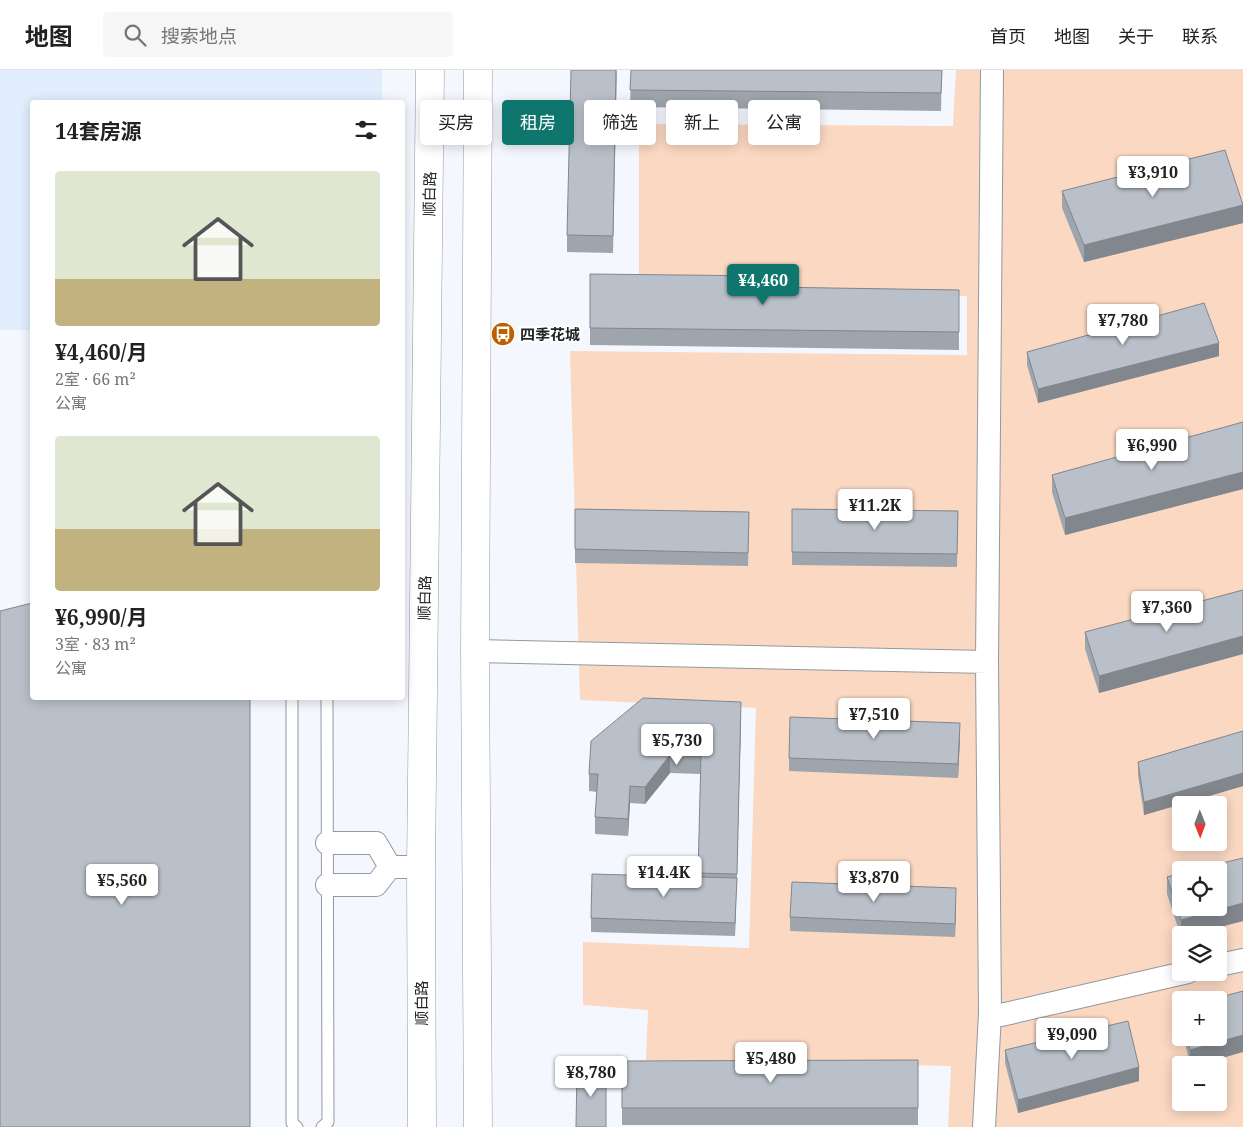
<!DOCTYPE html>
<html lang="zh">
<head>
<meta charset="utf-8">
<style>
	body { margin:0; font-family:"Noto Serif","Noto Sans SC",serif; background:#f6f6f6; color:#222; height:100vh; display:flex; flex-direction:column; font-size:19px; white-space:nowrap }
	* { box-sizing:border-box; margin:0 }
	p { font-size:16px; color:#767676 }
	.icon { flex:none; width:28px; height:28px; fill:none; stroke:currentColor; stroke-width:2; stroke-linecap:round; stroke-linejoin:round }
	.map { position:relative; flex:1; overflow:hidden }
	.side { position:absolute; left:30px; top:30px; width:375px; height:600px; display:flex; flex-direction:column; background:#fff; border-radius:5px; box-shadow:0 2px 12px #0003 }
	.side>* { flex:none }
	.top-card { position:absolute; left:420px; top:30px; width:475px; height:45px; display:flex; gap:10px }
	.needle { width:32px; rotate:179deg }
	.controls { position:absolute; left:1172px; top:726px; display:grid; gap:10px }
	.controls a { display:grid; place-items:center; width:55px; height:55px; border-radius:5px; background:#fff; box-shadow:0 2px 12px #0003; font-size:25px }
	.price { position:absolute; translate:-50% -42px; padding:0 11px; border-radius:5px; background:#fff; color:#222; font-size:16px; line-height:32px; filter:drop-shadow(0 1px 2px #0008) }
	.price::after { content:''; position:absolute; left:50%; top:30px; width:15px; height:11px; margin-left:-8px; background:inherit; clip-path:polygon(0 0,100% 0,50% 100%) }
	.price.selected { background:#0f766e; color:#fff }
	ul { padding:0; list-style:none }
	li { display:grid; align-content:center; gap:10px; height:265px; padding:0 25px }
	li span { display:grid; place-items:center; height:155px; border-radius:5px; color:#555 }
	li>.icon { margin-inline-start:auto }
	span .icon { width:90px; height:90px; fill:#fffc; stroke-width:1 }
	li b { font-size:21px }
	h2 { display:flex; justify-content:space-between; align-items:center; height:60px; padding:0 25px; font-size:21px }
	.pill { padding:0 18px; border-radius:5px; background:#fff; box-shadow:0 2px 12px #0003; font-size:18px; line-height:45px }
	.pill.selected { background:#0f766e; color:#fff }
	header { display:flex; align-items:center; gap:30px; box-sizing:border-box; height:70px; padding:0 25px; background:#fff; border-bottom:1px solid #e0e0e0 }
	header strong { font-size:24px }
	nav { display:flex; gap:28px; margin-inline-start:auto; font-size:18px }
	.search { width:350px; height:45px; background:#f6f6f6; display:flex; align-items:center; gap:12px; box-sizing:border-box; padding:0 18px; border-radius:5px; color:#767676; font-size:19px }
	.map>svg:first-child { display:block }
	.built { fill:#e2eefe }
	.green { fill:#fad8c2; fill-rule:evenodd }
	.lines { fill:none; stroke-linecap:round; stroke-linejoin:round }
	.lane-casing { stroke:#9298a1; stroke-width:13 }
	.street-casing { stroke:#9298a1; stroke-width:24 }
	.secondary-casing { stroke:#9298a1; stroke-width:29 }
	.lane { stroke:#fff; stroke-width:11 }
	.street { stroke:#fff; stroke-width:22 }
	.secondary { stroke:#fff; stroke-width:28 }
	.wall { fill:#9fa5ad }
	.shaded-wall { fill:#82868d }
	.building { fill:#b9c0c9; stroke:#82868d }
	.labels { text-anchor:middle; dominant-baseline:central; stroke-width:4; stroke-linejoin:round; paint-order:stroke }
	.street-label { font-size:15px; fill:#24262a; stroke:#fff }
	.poi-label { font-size:15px; font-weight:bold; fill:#24262a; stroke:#fff; text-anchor:start }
</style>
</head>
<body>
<header>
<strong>地图</strong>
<div class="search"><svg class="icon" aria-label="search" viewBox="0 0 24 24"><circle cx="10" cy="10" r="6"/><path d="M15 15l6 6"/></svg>搜索地点</div>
<nav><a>首页</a><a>地图</a><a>关于</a><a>联系</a></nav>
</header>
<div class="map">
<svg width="1243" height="1057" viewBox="0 0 1243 1057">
	<rect width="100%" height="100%" fill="#f4f8fe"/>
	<path class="built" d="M 0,0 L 382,0 L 382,32 L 32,32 L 32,260 L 0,260 Z"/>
	<path class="green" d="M 956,0 L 1243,0 L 1243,1057 L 948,1057 L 951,996 L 646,990 L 648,940 L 583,935 L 583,872 L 749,878 L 756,638 L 580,630 L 570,281 L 967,285 L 967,226 L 639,214 L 639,54 L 953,56 ZM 1181,735 L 1219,735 L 1219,772 L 1181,772 ZM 1181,800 L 1219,800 L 1219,838 L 1181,838 ZM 1181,865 L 1219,865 L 1219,902 L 1181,902 ZM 1181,930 L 1219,930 L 1219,968 L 1181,968 ZM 1181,995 L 1219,995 L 1219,1032 L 1181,1032 Z"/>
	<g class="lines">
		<g class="lane-casing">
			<path id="lane" d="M 292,628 L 292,1053 L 297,1057
				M 322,1057 L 328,1052 L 327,628"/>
		</g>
		<g class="street-casing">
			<path id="street" d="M 992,0 L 987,592 L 990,943 L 1001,945 L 1188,902
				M 475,581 L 987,592
				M 327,773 L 376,773 L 390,797
				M 327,815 L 376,815 L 390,797 L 421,797
				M 1219,895 L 1243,890
				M 984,1057 L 990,943"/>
		</g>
		<g class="secondary-casing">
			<path id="secondary" d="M 478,0 L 475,581 L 478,1057
				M 422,1057 L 421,797 L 430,0"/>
		</g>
		<use href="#lane" class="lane"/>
		<use href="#street" class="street"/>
		<use href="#secondary" class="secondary"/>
	</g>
	<path class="wall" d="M 617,0 L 613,183 L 567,182 L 567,165 Z
		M 631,0 L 942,0 L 941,41 L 630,37 Z
		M 1062,121 L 1243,153 L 1084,192 L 1062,138 Z
		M 590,204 L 769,217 L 959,220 L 959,280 L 590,275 Z
		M 1027,282 L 1219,286 L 1038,333 L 1027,295 Z
		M 1243,352 L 1243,419 L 1065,465 L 1052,422 L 1052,405 Z
		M 575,439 L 749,442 L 748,496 L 575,493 Z
		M 792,439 L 958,441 L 957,497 L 792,495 Z
		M 1243,520 L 1243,584 L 1099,623 L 1085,579 L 1085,562 Z
		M 741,649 L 735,866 L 591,862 L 591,848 L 698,807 L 701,704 L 670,703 L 645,734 L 630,733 L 628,766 L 595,764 L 595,747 L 597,722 L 589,721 L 589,704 Z
		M 1243,661 L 1243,716 L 1144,745 L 1138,705 L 1138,692 Z
		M 960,667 L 958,708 L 789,701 L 789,688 Z
		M 1167,807 L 1243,851 L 1189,865 L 1181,865 L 1181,867 L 1167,824 Z
		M 956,832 L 955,867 L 790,861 L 790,847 Z
		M 1184,968 L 1219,968 L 1198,995 L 1190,995 Z
		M 1005,980 L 1139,1011 L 1018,1043 L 1005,993 Z
		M 918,990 L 918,1055 L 622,1055 L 622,991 Z"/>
	<path class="shaded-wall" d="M 1243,135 L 1243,153 L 1084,192 L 1084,175 Z
		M 1219,273 L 1219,286 L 1038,333 L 1038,319 Z
		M 1243,402 L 1243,419 L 1065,465 L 1065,448 Z
		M 1243,566 L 1243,584 L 1099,623 L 1099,606 Z
		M 741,632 L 741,649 L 735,866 L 735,853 Z
		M 960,653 L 960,667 L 958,708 L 958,694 Z
		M 670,685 L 670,703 L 645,734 L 645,717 Z
		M 1243,703 L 1243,716 L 1144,745 L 1144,732 Z
		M 630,716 L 630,733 L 628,766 L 628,749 Z
		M 956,818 L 956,832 L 955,867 L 955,854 Z
		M 1243,833 L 1243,851 L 1189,865 L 1181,865 L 1181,867 L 1181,850 Z
		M 1243,965 L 1243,982 L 1198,995 L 1190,995 L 1190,980 Z
		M 1139,997 L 1139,1011 L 1018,1043 L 1018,1030 Z"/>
	<path class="building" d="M 571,0 L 616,0 L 613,166 L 567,165 Z
		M 631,0 L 942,0 L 941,23 L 630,20 Z
		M 1225,80 L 1243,135 L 1084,175 L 1062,121 Z
		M 590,204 L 769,206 L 768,217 L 959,220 L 959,262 L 590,258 Z
		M 1204,233 L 1219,273 L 1038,319 L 1027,282 Z
		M 1243,352 L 1243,402 L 1065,448 L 1052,405 Z
		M 575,439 L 749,442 L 748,483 L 575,479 Z
		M 792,439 L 958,441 L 957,484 L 792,482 Z
		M 1243,520 L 1243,566 L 1099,606 L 1085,562 Z
		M 32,533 L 32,628 L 250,628 L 250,1057 L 0,1057 L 0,541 Z
		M 643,628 L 741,632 L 737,804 L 698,803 L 701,686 L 670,685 L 645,717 L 630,716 L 628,749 L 595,747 L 598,704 L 589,704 L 591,671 Z
		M 790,647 L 960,653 L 958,694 L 789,688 Z
		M 1243,661 L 1243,703 L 1144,732 L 1138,692 Z
		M 1243,788 L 1243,833 L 1181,850 L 1167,807 L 1181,803 L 1181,838 L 1219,838 L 1219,800 L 1194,800 Z
		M 592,804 L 737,808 L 735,853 L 591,848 Z
		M 792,812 L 956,818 L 955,854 L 790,847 Z
		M 1243,921 L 1243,965 L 1190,980 L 1188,968 L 1219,968 L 1219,930 L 1210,930 Z
		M 1128,951 L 1139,997 L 1018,1030 L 1005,980 Z
		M 918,990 L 918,1038 L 622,1038 L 622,991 Z
		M 577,998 L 606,999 L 606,1057 L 576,1057 Z"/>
	<defs>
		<g id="bus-disc" transform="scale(1.25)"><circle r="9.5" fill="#bb6102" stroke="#fff"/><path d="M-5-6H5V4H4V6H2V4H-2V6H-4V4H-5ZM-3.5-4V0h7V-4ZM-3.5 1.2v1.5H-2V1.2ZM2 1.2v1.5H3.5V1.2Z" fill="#fff"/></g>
	</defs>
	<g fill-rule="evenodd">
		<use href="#bus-disc" x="503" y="264"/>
	</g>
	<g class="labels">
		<g class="street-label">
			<text transform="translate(429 124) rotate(-89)">顺白路</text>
			<text transform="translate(424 528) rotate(-89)">顺白路</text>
			<text transform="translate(421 933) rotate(-90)">顺白路</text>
		</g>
		<g class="poi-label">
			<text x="520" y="264">四季花城</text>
		</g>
	</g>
</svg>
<div class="controls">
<a><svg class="needle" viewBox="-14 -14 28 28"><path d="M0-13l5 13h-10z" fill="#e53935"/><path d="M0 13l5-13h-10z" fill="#767676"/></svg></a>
<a><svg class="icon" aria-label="locate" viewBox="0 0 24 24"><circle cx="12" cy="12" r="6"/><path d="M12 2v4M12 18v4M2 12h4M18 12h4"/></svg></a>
<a><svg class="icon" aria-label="layers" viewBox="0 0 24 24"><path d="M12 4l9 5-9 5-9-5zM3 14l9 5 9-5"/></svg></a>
<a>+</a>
<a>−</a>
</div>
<b class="price" style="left:1153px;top:128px">¥3,910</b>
<b class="price selected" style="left:763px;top:236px">¥4,460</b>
<b class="price" style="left:1123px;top:276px">¥7,780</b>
<b class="price" style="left:1152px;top:401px">¥6,990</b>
<b class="price" style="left:875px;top:461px">¥11.2K</b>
<b class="price" style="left:1167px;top:563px">¥7,360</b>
<b class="price" style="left:874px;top:670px">¥7,510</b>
<b class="price" style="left:677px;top:696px">¥5,730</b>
<b class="price" style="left:664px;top:828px">¥14.4K</b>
<b class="price" style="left:874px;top:833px">¥3,870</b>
<b class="price" style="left:122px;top:836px">¥5,560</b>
<b class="price" style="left:1072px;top:990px">¥9,090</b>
<b class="price" style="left:771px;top:1014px">¥5,480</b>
<b class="price" style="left:591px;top:1028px">¥8,780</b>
<div class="top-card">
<a class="pill">买房</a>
<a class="pill selected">租房</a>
<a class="pill">筛选</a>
<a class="pill">新上</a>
<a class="pill">公寓</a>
</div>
<section class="side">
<h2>14套房源<svg class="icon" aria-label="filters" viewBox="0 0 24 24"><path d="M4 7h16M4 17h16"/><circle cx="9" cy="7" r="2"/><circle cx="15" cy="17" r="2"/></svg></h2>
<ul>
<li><span style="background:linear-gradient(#dfe7d0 70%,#c2b280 0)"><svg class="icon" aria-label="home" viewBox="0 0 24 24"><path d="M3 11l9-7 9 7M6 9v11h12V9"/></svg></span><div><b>¥4,460/月</b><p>2室 · 66 m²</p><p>公寓</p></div></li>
<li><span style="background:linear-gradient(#dfe7d0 60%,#c2b280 0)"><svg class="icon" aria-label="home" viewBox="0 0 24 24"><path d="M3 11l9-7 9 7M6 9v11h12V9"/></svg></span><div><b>¥6,990/月</b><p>3室 · 83 m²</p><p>公寓</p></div></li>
</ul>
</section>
</div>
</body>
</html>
